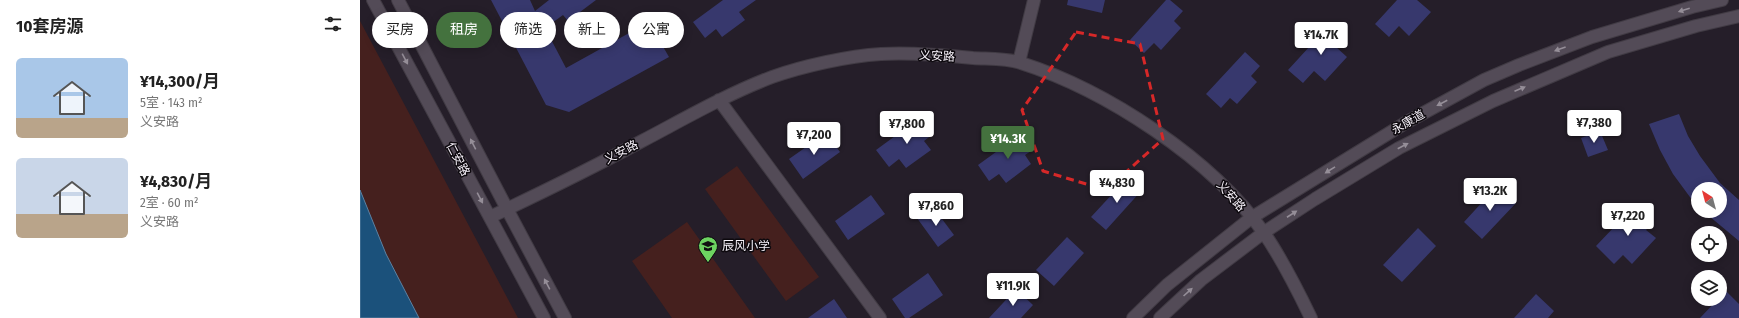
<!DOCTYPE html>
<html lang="zh">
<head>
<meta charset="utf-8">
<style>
	body { margin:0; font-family:"Fira Sans Condensed","Noto Sans SC",sans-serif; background:#f6f6f6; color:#222; height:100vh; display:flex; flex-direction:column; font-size:15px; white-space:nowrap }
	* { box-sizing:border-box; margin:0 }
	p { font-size:13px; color:#767676 }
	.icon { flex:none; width:22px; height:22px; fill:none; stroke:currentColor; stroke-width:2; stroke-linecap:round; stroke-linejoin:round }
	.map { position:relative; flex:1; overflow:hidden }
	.drawer { display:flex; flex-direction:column; background:#fff; width:360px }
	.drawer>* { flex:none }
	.top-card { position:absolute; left:12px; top:12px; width:380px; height:36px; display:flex; gap:8px }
	.needle { width:26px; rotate:324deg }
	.buttons { position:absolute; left:1331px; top:182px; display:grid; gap:8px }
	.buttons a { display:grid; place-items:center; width:36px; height:36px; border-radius:50%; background:#fff; box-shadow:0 2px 10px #0003; font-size:20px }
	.price { position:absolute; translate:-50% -34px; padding:0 9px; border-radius:4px; background:#fff; color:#222; font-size:13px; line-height:26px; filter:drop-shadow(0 1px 2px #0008) }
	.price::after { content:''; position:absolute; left:50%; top:24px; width:12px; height:9px; margin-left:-6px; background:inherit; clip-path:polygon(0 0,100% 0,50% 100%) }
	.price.on { background:#44723e; color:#fff }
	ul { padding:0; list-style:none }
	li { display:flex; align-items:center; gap:12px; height:100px; padding:0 16px }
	li span { display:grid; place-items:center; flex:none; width:112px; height:80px; border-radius:6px; color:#555 }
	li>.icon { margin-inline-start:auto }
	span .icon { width:48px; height:48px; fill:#fffc; stroke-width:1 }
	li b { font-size:17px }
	h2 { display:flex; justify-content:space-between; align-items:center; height:48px; padding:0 16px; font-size:17px }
	.tag { padding:0 14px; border-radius:18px; background:#fff; box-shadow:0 2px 10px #0003; font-size:14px; line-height:36px }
	.tag.on { background:#44723e; color:#fff }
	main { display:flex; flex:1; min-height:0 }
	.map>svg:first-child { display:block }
	.green { fill:#45201e }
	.water { fill:#1b517b; stroke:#5d81a1 }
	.building { fill:#37386d }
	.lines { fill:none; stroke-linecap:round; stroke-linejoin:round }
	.minor-casing { stroke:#413b44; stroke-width:14 }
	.minor { stroke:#534b57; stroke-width:12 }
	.oneway { fill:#958e98 }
	.marked { fill:none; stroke:#d62828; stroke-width:3; stroke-dasharray:8 5; stroke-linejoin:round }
	.labels { text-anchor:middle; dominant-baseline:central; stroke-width:3; stroke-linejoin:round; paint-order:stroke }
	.street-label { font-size:12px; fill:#f7f2fa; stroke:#0d090e }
	.poi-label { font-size:12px; fill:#f7f2fa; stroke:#0d090e; text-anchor:start }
</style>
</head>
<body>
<main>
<section class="drawer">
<h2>10套房源<svg class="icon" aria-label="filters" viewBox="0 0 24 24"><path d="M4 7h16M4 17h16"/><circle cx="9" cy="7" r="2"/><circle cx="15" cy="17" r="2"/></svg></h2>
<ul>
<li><span style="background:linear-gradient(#a9c7e8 75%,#b9a48a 0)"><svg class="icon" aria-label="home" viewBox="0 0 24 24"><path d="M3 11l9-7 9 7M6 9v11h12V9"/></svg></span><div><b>¥14,300/月</b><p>5室 · 143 m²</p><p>义安路</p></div></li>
<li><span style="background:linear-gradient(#c9d6e8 70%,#b9a48a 0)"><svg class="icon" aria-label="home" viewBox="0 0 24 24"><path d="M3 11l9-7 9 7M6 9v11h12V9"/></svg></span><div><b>¥4,830/月</b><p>2室 · 60 m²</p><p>义安路</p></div></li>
</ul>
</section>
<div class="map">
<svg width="1379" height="318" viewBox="0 0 1379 318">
	<rect width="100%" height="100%" fill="#251e29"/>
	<path class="green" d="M 0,21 L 158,318 L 0,318 Z
		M 377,166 L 459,277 L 426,301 L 345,189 Z
		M 327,222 L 395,318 L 312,318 L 272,261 Z"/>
	<path class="water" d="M 0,190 L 26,254 L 59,318 L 0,318 Z"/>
	<path class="building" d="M 131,0 L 170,0 L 175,11 L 189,0 L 236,0 L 208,21 L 203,15 L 185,28 L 206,68 L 289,22 L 309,57 L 209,112 L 186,105 Z
		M 363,0 L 396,0 L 379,12 L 385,20 L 362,37 L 356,29 L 345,38 L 333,22 Z
		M 708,0 L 745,0 L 742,13 L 707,5 Z
		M 806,0 L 810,0 L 823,11 L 814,21 L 821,28 L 801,50 L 794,43 L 784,53 L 770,40 Z
		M 1037,0 L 1057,0 L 1071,12 L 1049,36 L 1039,26 L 1029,37 L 1015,24 Z
		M 972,22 L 987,36 L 976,47 L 987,57 L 965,81 L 954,71 L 943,83 L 928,70 Z
		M 885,52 L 900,66 L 891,76 L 897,82 L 877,104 L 870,98 L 861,108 L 846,94 Z
		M 1319,114 L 1328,136 L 1340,156 L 1360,183 L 1379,200 L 1379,241 L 1343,211 L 1360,211 L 1360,189 L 1338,189 L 1338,208 L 1313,174 L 1300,150 L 1289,124 Z
		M 561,117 L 573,134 L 564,141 L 571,150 L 546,168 L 539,159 L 529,167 L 516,150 Z
		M 1240,131 L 1248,150 L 1228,157 L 1221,138 Z
		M 466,133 L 480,152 L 443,179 L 429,159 Z
		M 662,133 L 674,149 L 665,155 L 671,164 L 646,183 L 639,174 L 629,181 L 618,165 Z
		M 768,177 L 782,190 L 746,230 L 731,217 Z
		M 1137,186 L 1156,203 L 1122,239 L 1104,222 Z
		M 511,195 L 525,214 L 488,240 L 475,221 Z
		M 1276,204 L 1294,222 L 1286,230 L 1296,238 L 1272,264 L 1263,255 L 1254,264 L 1236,246 Z
		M 573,207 L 594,235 L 578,247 L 557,218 Z
		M 1058,228 L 1076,246 L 1042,282 L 1023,265 Z
		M 707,237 L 724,253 L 694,286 L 676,270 Z
		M 568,273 L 583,295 L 549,318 L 545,318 L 532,299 Z
		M 656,289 L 673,305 L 661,318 L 629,318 Z
		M 1366,291 L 1379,304 L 1379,318 L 1340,318 L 1358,299 L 1360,299 Z
		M 1176,294 L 1194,311 L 1188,318 L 1154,318 Z
		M 474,299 L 487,318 L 448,318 Z"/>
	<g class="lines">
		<g class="minor-casing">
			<path id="minor" d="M 13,0 L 184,318
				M 38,0 L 147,209 L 205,318
				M 659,62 L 674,0
				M 359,100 L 520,318
				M 130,217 C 181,193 232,168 282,141 C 324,119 367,94 412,77 C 443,66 488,56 521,54 C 551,52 583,55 613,58 C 628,59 647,58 661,63 C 746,90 852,159 904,233 C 922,259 937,289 951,318
				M 773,318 L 807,285 L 891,218 L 1047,122 L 1124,80 L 1159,65 L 1232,37 L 1332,7 L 1362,0
				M 800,318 L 841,280 L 903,233 L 955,199 L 1039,148 L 1133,101 L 1248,52 L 1336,26 L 1379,16"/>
		</g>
		<use href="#minor" class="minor"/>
	</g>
	<defs><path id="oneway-solid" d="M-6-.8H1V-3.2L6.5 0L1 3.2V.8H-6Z"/></defs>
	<g class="oneway">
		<use href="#oneway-solid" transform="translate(1324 10) rotate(163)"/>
		<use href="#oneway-solid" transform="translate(1200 49) rotate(160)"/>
		<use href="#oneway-solid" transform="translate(45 59) rotate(62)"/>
		<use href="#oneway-solid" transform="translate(1160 89) rotate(-23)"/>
		<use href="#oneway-solid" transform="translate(1082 103) rotate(152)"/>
		<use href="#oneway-solid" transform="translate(113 144) rotate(-117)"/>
		<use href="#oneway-solid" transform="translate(1043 146) rotate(-28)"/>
		<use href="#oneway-solid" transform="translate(970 170) rotate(148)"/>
		<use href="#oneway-solid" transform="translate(120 198) rotate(62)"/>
		<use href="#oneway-solid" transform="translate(932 214) rotate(-33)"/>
		<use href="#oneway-solid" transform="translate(187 284) rotate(-118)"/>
		<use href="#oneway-solid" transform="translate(828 292) rotate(-42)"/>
	</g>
	<path class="marked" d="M 716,32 L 780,44 L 803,139 L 746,190 L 683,171 L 662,110 Z"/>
	<defs>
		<g id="school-pin" transform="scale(1)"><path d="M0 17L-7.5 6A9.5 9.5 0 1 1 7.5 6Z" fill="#6dd361" stroke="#0d090e"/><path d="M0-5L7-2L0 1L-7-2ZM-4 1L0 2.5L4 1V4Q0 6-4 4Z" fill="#111"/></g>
	</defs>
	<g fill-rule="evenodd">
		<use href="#school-pin" x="348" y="246"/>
	</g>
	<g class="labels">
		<g class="street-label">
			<text transform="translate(577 56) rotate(3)">义安路</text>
			<text transform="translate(1048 122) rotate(-30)">永康道</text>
			<text transform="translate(261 152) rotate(-28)">义安路</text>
			<text transform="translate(98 159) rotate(62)">仁安路</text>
			<text transform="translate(871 196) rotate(48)">义安路</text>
		</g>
		<g class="poi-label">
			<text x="362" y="246">辰风小学</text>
		</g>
	</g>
</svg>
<div class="buttons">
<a><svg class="needle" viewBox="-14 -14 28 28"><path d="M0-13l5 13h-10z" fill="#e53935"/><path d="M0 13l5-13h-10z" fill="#767676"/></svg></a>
<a><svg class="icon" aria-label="locate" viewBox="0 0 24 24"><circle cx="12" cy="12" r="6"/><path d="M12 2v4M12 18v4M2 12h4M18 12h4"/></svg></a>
<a><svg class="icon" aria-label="layers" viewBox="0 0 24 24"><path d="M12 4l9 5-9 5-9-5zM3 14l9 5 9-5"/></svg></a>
</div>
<b class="price" style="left:961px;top:56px">¥14.7K</b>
<b class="price" style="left:1234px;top:144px">¥7,380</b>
<b class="price" style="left:547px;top:145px">¥7,800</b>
<b class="price" style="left:454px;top:156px">¥7,200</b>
<b class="price on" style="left:648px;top:160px">¥14.3K</b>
<b class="price" style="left:757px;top:204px">¥4,830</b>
<b class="price" style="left:1130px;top:212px">¥13.2K</b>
<b class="price" style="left:576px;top:227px">¥7,860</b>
<b class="price" style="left:1268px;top:237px">¥7,220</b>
<b class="price" style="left:653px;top:307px">¥11.9K</b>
<div class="top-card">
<a class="tag">买房</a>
<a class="tag on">租房</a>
<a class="tag">筛选</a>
<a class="tag">新上</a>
<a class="tag">公寓</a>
</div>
</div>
</main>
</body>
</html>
